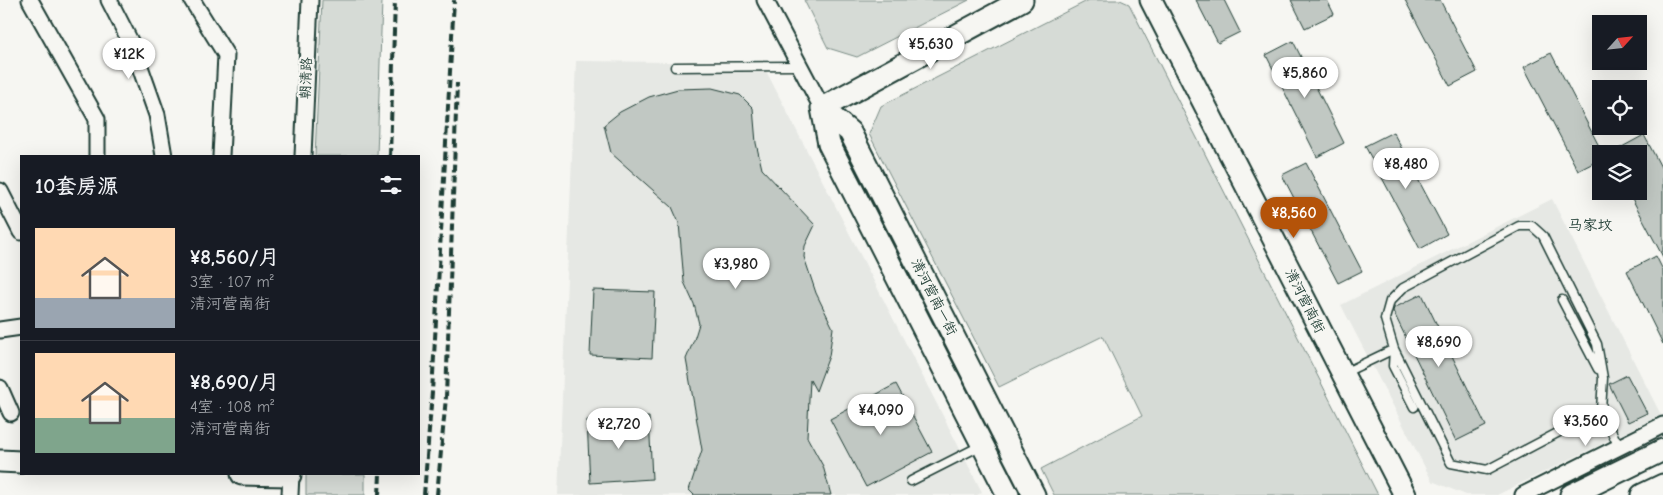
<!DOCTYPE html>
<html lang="zh">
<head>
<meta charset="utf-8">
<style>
	body { margin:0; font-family:"Comic Neue","LXGW WenKai TC",sans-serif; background:#242831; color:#f1f3f6; height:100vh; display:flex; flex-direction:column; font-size:19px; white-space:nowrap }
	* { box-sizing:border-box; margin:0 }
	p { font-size:16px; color:#9ea1a6 }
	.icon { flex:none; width:28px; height:28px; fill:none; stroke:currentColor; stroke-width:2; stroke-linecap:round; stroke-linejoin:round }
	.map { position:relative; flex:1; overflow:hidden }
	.sheet { position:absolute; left:20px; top:155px; width:400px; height:320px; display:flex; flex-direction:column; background:#171b24; border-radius:0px; box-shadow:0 5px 20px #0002 }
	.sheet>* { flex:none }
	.needle { width:32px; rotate:63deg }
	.tools { position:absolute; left:1592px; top:15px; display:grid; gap:10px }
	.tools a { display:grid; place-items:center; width:55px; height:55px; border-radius:0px; background:#171b24; box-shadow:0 5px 20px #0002; font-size:25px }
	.price { position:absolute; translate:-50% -42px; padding:0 11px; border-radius:18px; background:#fff; color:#222; font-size:16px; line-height:32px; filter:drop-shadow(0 1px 2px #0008) }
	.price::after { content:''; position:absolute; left:50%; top:30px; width:15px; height:11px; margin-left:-8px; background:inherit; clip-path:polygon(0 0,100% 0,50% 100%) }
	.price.active { background:#b45309; color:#fff }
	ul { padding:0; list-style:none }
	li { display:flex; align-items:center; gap:15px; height:125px; padding:0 15px }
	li+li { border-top:1px solid #363941 }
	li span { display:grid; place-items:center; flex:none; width:140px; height:100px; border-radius:0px; color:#555 }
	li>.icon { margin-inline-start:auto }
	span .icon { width:60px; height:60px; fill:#fffc; stroke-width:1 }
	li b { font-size:21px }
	h2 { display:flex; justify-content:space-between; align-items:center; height:60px; padding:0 15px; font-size:21px }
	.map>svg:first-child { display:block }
	.built { fill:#e6e8e4 }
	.green { fill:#d6dbd6; stroke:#7a8c85 }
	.building { fill:#c1c8c3; stroke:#1f3d34 }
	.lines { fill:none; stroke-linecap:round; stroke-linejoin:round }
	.lane-casing { stroke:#1f3d34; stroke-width:11 }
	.street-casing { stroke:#1f3d34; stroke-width:19 }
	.secondary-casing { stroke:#1f3d34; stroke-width:25 }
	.lane { stroke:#f6f6f2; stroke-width:8 }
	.street { stroke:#f6f6f2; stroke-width:15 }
	.secondary { stroke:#f6f6f2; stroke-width:21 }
	.rail { stroke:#1f3d34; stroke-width:4; stroke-dasharray:8 4; stroke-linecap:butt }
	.labels { text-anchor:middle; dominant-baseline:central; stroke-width:4.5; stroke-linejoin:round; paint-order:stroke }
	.street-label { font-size:14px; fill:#1f3d34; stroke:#f6f6f2 }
	.neighbourhood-label { font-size:15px; fill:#1f3d34; stroke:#f6f6f2 }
</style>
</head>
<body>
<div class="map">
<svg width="1663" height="495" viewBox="0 0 1663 495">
	<rect width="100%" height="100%" fill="#f6f6f2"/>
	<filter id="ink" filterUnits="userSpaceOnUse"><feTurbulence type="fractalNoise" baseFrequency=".02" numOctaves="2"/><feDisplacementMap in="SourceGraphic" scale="10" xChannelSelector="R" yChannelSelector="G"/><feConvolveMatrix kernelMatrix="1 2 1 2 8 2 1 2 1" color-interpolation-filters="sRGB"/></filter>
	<g filter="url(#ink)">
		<path class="built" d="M 576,61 L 762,63 L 982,492 L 977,495 L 558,495 Z
			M 1552,199 L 1661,415 L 1497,495 L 1466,495 L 1432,481 L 1341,305 Z"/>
		<path class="green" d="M 322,0 L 382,0 L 377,156 L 315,156 Z
			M 804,0 L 969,0 L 857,57 L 828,48 Z
			M 1089,0 L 1120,0 L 1129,4 L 1378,495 L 1054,495 L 1041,469 L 1142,416 L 1103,336 L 999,387 L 869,134 L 881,106 Z
			M 306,474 L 365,474 L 365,495 L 306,495 Z"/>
		<path class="building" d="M 1196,0 L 1224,0 L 1240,32 L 1218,43 Z
			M 1291,0 L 1327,0 L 1334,14 L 1305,28 Z
			M 1405,0 L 1440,0 L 1477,72 L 1450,86 Z
			M 1293,41 L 1344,143 L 1317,157 L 1266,55 Z
			M 1551,53 L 1601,150 L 1601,159 L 1578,171 L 1524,67 Z
			M 712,88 L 740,95 L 753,108 L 756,143 L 762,169 L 815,225 L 805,246 L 804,257 L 816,293 L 833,328 L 829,356 L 816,391 L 810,380 L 807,437 L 823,466 L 831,495 L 694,495 L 689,490 L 702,450 L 686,359 L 694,340 L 699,324 L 694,304 L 684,282 L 679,223 L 672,207 L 611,153 L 604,125 L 620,112 L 649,97 L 678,89 Z
			M 1393,132 L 1447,234 L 1420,249 L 1365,146 Z
			M 1644,135 L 1663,171 L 1663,257 L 1628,191 L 1639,191 L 1639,154 L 1609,154 Z
			M 1306,163 L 1362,271 L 1338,283 L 1282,175 Z
			M 1656,256 L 1663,270 L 1663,344 L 1627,271 Z
			M 593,290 L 655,292 L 652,358 L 590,355 Z
			M 1422,294 L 1486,426 L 1456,441 L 1393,311 L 1394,308 Z
			M 1627,375 L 1647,413 L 1628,422 L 1609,384 Z
			M 896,384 L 932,452 L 866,487 L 830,419 Z
			M 649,417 L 652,479 L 590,483 L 587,420 Z"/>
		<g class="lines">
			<g class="lane-casing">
				<path id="lane" d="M 675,67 L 800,66
					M 1562,300 L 1598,369
					M 1394,349 L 1451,463 L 1487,470 L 1601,410 L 1603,378 L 1597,344 L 1543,236 L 1532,226 L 1519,226 L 1403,288 L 1390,301 L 1385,319 L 1394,349 L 1393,366 L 1414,407
					M 1344,373 L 1394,349
					M 1601,410 L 1619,447
					M 911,481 L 980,446"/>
			</g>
			<g class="street-casing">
				<path id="street" d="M 30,0 L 97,119 L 97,156
					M 109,0 L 133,47 L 157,115 L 164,156
					M 192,0 L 226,55 L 221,156
					M 765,0 L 822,108
					M 303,156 L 310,0
					M 0,191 L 21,232
					M 0,330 L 21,327
					M 0,388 L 11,413
					M 290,495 L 291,474
					M 1523,495 L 1663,425"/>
			</g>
			<g class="secondary-casing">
				<path id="secondary" d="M 1151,0 L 1405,495
					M 822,108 L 850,132 L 1034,495
					M 822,108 L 829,144 L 1008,495
					M 822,108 L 1022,0
					M 0,461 L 21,462
					M 242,474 L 290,475
					M 1571,495 L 1663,450
					M 1642,495 L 1663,485"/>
			</g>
			<use href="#lane" class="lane"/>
			<use href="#street" class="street"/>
			<use href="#secondary" class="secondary"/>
			<path class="rail" d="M 390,156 L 395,0
				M 379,495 L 380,474
				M 424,495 L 432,392 L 454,0
				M 437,495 L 446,397 L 457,83"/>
		</g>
	</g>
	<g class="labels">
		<g class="street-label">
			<text transform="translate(306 78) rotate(-88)">朝清路</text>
			<text transform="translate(934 297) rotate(63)">清河营南一街</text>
			<text transform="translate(1305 301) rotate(63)">清河营南街</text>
		</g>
		<g class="neighbourhood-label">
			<text x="1590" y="225">马家坟</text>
		</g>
	</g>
</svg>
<div class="tools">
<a><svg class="needle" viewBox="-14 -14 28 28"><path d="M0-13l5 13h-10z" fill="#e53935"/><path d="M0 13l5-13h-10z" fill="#9ea1a6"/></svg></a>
<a><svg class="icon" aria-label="locate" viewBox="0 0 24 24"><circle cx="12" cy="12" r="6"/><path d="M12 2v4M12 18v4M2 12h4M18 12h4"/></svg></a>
<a><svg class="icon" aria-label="layers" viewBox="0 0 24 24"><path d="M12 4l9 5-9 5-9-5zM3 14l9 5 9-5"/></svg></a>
</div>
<b class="price" style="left:931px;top:70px">¥5,630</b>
<b class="price" style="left:129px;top:80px">¥12K</b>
<b class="price" style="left:1305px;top:99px">¥5,860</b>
<b class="price" style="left:1406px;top:190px">¥8,480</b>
<b class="price active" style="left:1294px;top:239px">¥8,560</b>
<b class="price" style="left:736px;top:290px">¥3,980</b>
<b class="price" style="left:1439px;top:368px">¥8,690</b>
<b class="price" style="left:881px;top:436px">¥4,090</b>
<b class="price" style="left:1586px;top:447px">¥3,560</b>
<b class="price" style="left:619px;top:450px">¥2,720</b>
<section class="sheet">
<h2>10套房源<svg class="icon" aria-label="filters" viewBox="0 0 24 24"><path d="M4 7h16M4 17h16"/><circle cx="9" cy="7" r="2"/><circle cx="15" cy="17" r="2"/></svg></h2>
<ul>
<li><span style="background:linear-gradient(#ffd9b3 70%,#9aa5b1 0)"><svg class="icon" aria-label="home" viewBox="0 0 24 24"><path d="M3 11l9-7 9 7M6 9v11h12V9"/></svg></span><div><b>¥8,560/月</b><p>3室 · 107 m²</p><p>清河营南街</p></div></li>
<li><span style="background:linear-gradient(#ffd9b3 65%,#7fa58c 0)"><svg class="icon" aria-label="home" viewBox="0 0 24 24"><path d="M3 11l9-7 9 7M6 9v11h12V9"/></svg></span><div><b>¥8,690/月</b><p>4室 · 108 m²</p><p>清河营南街</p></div></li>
</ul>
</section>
</div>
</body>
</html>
